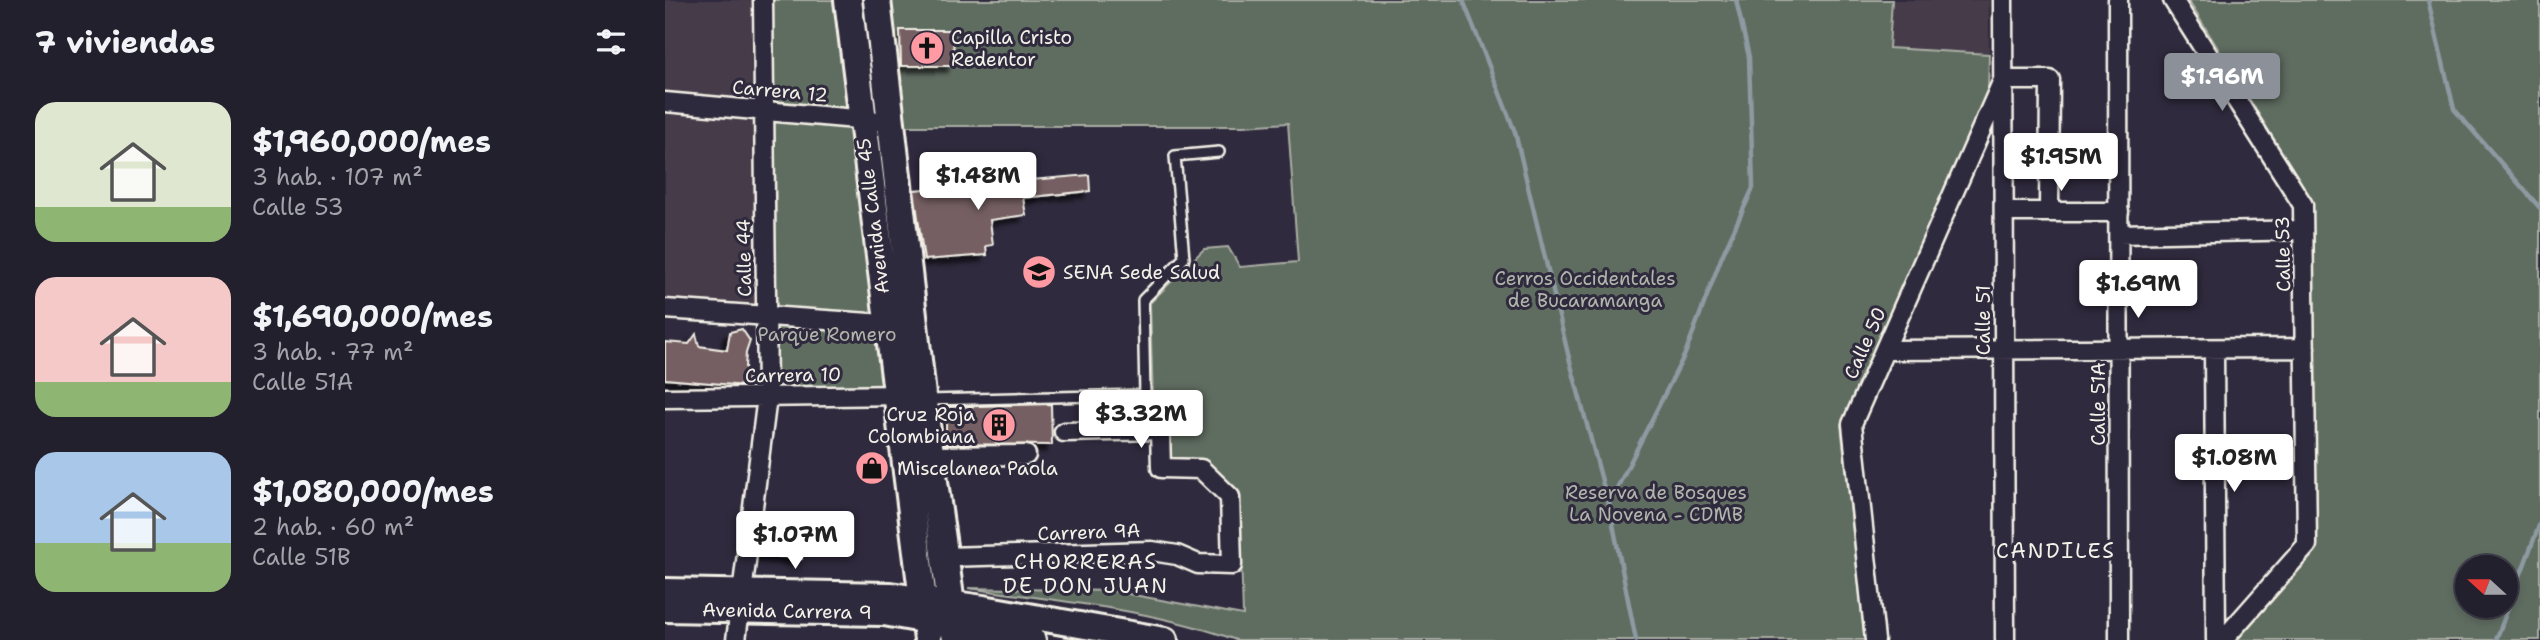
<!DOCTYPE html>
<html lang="es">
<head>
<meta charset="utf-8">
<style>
	body { margin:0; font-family:"Shantell Sans",sans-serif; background:#2f2d3a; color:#f1f3f6; height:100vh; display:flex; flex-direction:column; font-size:26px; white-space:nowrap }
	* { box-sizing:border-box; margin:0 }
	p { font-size:23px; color:#a3a3aa }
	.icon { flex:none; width:38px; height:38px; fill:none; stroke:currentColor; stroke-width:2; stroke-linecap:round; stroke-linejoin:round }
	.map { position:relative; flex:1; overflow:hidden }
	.sheet { display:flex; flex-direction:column; background:#23202e; width:665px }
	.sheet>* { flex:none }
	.needle { width:46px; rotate:291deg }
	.controls { position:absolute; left:1790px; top:555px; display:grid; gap:14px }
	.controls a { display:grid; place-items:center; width:63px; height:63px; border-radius:50%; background:#23202e; box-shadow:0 4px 10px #0003,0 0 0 2px #403e4a; font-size:35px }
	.price { position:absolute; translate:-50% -60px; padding:0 16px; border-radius:7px; background:#fff; color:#222; font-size:23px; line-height:46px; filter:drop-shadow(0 2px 4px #0008) }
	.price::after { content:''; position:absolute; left:50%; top:42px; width:21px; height:16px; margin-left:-10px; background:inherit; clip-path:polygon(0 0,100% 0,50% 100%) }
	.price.selected { background:#8c9099; color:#fff }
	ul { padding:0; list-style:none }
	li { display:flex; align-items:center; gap:21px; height:175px; padding:0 35px }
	li span { display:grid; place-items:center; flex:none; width:196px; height:140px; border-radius:21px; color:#555 }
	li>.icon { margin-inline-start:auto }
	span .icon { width:84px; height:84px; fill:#fffc; stroke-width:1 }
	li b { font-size:30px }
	h2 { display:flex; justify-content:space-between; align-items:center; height:84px; padding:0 35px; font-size:30px }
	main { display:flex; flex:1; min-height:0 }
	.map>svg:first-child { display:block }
	.built { fill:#443a48 }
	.green { fill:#5f6c61; stroke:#aaaea4; stroke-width:2; fill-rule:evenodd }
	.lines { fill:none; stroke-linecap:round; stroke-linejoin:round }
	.stream { stroke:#8d9aa2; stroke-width:4.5 }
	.building { fill:#755f62; stroke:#f4f1e8; stroke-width:2; filter:url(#shadow) }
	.lane-casing { stroke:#f4f1e8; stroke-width:14 }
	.street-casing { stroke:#f4f1e8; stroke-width:23 }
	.secondary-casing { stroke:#f4f1e8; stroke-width:30 }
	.primary-casing { stroke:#f4f1e8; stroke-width:32 }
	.lane { stroke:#2f2a3d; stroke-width:9 }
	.street { stroke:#2f2a3d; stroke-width:18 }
	.secondary { stroke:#2f2a3d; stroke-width:24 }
	.primary { stroke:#2f2a3d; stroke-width:26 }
	.labels { text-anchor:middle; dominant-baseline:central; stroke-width:6; stroke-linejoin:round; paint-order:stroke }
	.poi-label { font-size:19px; fill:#f4f1e8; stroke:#2f2a3d; text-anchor:start }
	.street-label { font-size:19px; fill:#f4f1e8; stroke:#2f2a3d }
	.park-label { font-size:19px; fill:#b1b5ab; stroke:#2f2a3d }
	.neighbourhood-label { font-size:21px; letter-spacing:2px; fill:#f4f1e8; stroke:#2f2a3d }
</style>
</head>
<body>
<main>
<section class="sheet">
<h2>7 viviendas<svg class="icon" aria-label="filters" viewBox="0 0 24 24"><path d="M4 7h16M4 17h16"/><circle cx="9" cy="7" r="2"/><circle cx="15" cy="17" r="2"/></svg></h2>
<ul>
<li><span style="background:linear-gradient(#dfe7d0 75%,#8fb573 0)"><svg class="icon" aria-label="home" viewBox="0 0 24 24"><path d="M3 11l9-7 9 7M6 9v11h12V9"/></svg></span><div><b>$1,960,000/mes</b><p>3 hab. · 107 m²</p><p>Calle 53</p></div></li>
<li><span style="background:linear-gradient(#f6c9c9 75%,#8fb573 0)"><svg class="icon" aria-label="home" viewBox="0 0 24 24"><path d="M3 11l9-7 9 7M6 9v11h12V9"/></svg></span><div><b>$1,690,000/mes</b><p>3 hab. · 77 m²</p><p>Calle 51A</p></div></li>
<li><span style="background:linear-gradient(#a9c7e8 65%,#8fb573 0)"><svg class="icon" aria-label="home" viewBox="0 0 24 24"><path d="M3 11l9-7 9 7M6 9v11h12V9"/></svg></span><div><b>$1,080,000/mes</b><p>2 hab. · 60 m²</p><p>Calle 51B</p></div></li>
</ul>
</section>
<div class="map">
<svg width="1875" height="640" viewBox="0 0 1875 640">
	<defs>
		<filter id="shadow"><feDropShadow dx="-6" dy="6" stdDeviation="2" flood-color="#0009"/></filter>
	</defs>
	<rect width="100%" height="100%" fill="#2f2a3d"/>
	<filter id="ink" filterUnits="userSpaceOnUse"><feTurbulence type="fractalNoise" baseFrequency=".0143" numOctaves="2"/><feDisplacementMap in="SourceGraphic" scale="14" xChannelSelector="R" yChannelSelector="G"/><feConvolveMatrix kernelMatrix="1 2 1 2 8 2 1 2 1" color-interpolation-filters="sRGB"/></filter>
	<g filter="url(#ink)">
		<path class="built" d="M 0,0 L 86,0 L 87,102 L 0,93 Z
			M 1227,0 L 1324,0 L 1324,54 L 1224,48 Z
			M 0,111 L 92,120 L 90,308 L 0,302 Z"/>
		<path class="green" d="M 104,0 L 177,0 L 222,389 L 109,390 Z
			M 226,0 L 1227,0 L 1224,48 L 1324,54 L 1323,90 L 1176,425 L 1200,640 L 571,640 C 486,609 392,601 303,588 L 447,591 L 578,615 L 574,493 L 540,460 L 504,458 L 503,402 L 488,402 L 485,303 L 539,249 L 563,247 L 575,267 L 633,262 L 623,123 L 579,126 L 241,126 Z
			M 1523,0 L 1875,0 L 1875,640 L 1572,640 L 1652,550 L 1648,202 ZM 1802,567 L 1841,567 L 1841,606 L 1802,606 Z"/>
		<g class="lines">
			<path class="stream" d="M 798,0 L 850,132 L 903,354 L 943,503
				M 1763,0 L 1789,109 L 1875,208
				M 971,640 L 944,504 L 1020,354 L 1057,256 L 1088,188 L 1084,57 L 1071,0
				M 1831,640 L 1875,523"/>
		</g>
		<path class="building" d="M 235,30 L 288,30 L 289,66 L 236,66 Z
			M 424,175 L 425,191 L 358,198 L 361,215 L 325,220 L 328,245 L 321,246 L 322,255 L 259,260 L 249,190 Z
			M 77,329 L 85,341 L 81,353 L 80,367 L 84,377 L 80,386 L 0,379 L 0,342 L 24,344 L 31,334 L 34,346 L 62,350 L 65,332 Z
			M 386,404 L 387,445 L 281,444 L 281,407 Z
			M 96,532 L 139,537 L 137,559 L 93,554 Z"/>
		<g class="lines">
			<g class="lane-casing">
				<path id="lane" d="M 260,400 L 480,395 L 478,300 L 519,258 L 510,156 L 554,152"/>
			</g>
			<g class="street-casing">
				<path id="street" d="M 1338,0 L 1340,640
					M 1453,0 L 1454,640
					M 1508,0 L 1638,205 L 1642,545 L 1558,640
					M 0,102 L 225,122
					M 1339,212 L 1454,212
					M 1454,234 L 1638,230
					M 0,309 L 234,325
					M 1549,349 L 1551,640
					M 1220,350 L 1640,348
					M 0,398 L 241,395
					M 266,456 L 361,455
					M 280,557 L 487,551 L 512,555 L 533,564 L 567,565 L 565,497 L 536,469 L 496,468 L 495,430 L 399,432
					M 71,640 L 102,397 L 98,0
					M 1210,640 L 1187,424 L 1338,80 L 1385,80 L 1384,212"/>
			</g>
			<g class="secondary-casing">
				<path id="secondary" d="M 0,591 L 225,595 L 318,608 L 500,640
					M 0,609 L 219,613 L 368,640"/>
			</g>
			<g class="primary-casing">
				<path id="primary" d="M 183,0 L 263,640
					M 212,0 L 257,395 L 291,640"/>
			</g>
			<use href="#lane" class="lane"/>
			<use href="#street" class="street"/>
			<use href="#secondary" class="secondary"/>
			<use href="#primary" class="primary"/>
		</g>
	</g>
	<defs>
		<g id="church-disc" transform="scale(1.75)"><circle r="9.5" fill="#ff9aa2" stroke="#2f2a3d"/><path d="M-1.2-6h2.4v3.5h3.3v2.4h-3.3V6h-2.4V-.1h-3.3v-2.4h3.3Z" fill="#111"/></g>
		<g id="university-disc" transform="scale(1.75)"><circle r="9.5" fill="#ff9aa2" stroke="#2f2a3d"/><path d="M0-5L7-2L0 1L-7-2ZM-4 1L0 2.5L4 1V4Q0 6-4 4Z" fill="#111"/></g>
		<g id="building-disc" transform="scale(1.75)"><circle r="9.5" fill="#ff9aa2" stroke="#2f2a3d"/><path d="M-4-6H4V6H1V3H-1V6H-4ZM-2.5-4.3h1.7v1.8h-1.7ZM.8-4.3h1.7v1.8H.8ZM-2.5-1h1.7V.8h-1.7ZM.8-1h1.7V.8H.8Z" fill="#111"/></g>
		<g id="shop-disc" transform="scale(1.75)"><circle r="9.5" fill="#ff9aa2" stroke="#2f2a3d"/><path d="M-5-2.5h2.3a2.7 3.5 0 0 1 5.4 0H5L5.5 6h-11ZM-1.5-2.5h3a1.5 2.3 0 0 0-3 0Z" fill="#111"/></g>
	</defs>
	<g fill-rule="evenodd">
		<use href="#church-disc" x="262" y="48"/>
		<use href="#university-disc" x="374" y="272"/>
		<use href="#building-disc" x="334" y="425"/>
		<use href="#shop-disc" x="207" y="468"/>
	</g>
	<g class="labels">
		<g class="poi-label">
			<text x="286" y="37">Capilla Cristo<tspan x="286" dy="22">Redentor</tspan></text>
			<text x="398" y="272">SENA Sede Salud</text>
			<text x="310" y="414" text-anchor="end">Cruz Roja<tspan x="310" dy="22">Colombiana</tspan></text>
			<text x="232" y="468">Miscelanea Paola</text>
		</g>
		<g class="street-label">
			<text transform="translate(115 91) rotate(5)">Carrera 12</text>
			<text transform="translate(208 216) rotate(-97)">Avenida Calle 45</text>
			<text transform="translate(1618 254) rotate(-91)">Calle 53</text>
			<text transform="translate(79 258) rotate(-91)">Calle 44</text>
			<text transform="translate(1318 320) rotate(-90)">Calle 51</text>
			<text transform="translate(1200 343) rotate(-66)">Calle 50</text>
			<text transform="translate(128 375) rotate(-1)">Carrera 10</text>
			<text transform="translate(1433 404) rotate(-90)">Calle 51A</text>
			<text transform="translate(424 532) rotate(-2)">Carrera 9A</text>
			<text transform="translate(122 611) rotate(1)">Avenida Carrera 9</text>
		</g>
		<g class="park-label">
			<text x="920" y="278">Cerros Occidentales<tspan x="920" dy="22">de Bucaramanga</tspan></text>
			<text x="162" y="334">Parque Romero</text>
			<text x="991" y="492">Reserva de Bosques<tspan x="991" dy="22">La Novena - CDMB</tspan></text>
		</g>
		<g class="neighbourhood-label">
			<text x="1391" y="551">CANDILES</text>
			<text x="421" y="562">CHORRERAS<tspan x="421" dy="24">DE DON JUAN</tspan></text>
		</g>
	</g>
</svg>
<div class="controls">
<a><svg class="needle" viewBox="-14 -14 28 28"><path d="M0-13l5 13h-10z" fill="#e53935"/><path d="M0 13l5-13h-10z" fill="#a3a3aa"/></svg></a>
</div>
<b class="price selected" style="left:1557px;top:113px">$1.96M</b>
<b class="price" style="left:1396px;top:193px">$1.95M</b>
<b class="price" style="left:313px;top:212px">$1.48M</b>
<b class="price" style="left:1473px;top:320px">$1.69M</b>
<b class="price" style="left:476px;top:450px">$3.32M</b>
<b class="price" style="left:1569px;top:494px">$1.08M</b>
<b class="price" style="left:130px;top:571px">$1.07M</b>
</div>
</main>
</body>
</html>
